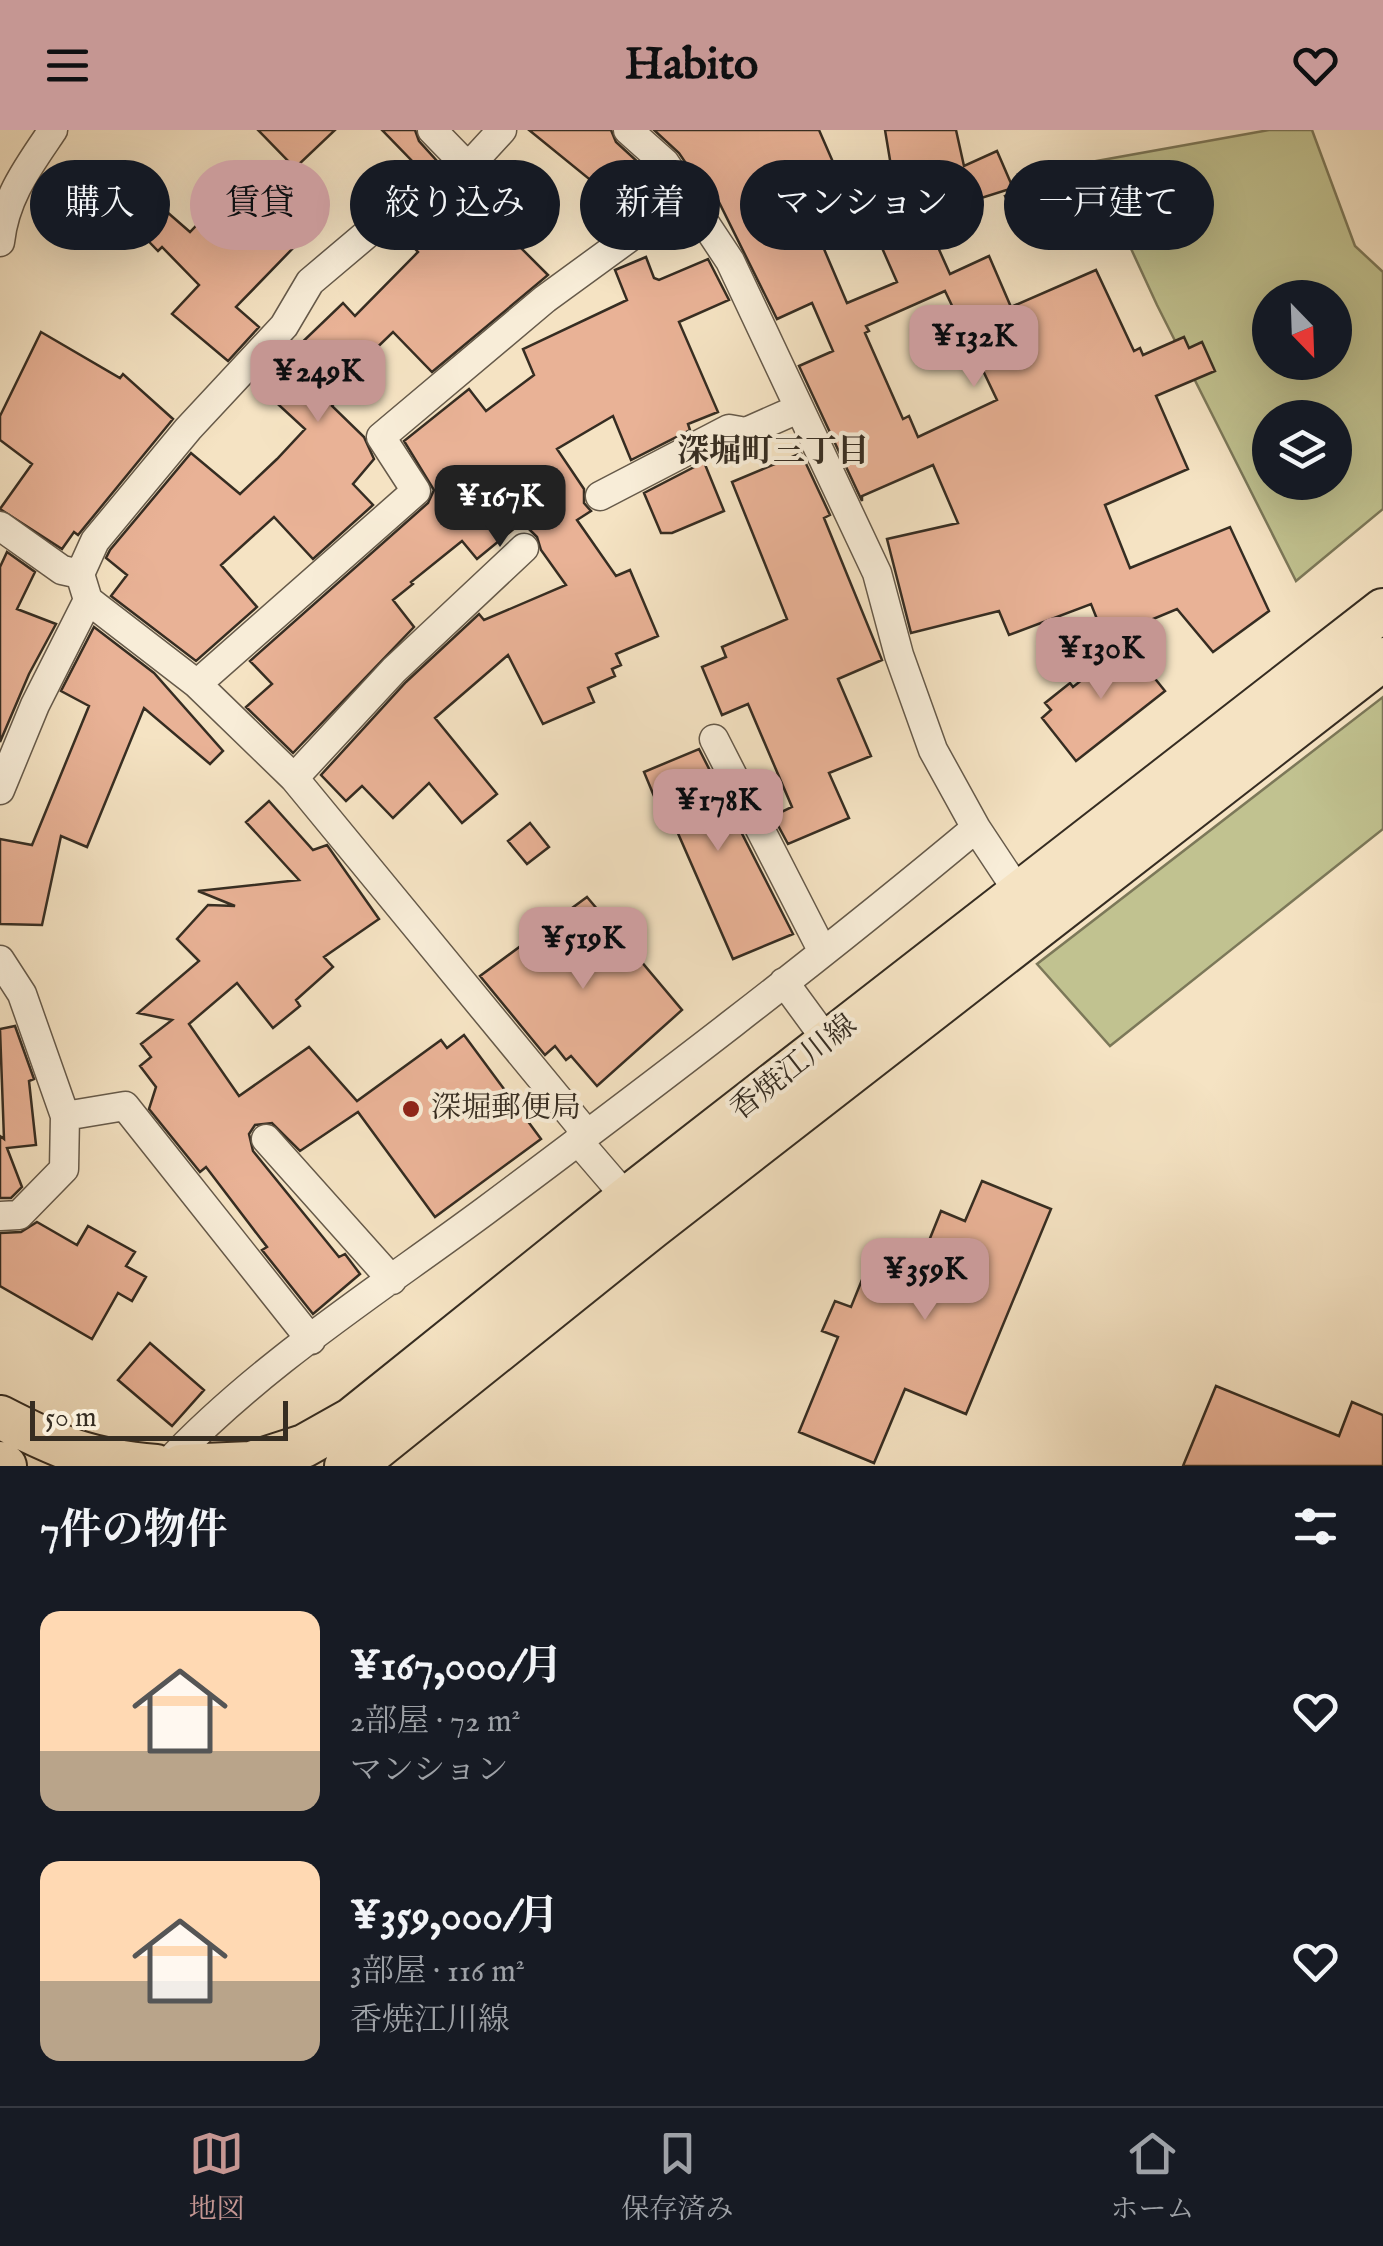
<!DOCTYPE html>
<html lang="ja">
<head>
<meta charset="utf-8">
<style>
	body { margin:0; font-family:"IM FELL English","Noto Serif JP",serif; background:#20242c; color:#f1f3f6; height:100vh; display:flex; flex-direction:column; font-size:38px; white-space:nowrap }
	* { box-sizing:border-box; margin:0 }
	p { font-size:32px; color:#9ea1a6 }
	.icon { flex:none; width:55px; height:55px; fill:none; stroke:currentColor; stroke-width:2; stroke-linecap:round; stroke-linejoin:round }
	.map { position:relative; height:1336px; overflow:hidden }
	.details { display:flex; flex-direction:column; background:#171b24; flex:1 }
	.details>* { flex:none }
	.banner { position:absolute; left:30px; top:30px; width:1325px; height:90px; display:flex; gap:20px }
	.needle { width:65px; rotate:157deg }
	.tools { position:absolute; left:1252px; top:150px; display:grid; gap:20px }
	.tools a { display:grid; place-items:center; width:100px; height:100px; border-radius:50%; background:#171b24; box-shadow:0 10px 40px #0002; font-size:50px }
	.scale { position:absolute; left:30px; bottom:25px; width:258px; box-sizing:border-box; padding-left:10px; border:5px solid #362d22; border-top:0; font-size:28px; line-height:35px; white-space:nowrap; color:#362d22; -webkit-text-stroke:8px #f8edd8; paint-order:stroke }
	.price { position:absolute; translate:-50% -85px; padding:0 22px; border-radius:20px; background:#c59692; color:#111; font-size:32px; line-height:65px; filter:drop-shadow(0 2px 5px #0008) }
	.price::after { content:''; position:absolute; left:50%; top:60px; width:30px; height:22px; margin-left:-15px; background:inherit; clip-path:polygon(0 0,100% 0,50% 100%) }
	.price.on { background:#222; color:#fff }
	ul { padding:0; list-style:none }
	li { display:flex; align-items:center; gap:30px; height:250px; padding:0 40px }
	li span { display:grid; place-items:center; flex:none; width:280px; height:200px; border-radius:20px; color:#555 }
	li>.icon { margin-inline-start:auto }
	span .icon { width:120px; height:120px; fill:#fffc; stroke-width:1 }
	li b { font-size:42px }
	h2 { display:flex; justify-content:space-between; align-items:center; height:120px; padding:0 40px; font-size:42px }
	.tag { padding:0 35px; border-radius:45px; background:#171b24; box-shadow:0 10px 40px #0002; font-size:35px; line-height:90px }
	.tag.on { background:#c59692; color:#111 }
	header { display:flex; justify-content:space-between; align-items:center; height:130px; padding:0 40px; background:#c59692; color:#111; font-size:45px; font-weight:800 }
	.tab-bar { display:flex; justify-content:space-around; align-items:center; height:140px; border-top:2px solid #363941; background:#171b24; font-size:28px; color:#9ea1a6 }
	.tab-bar a { display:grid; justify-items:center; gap:5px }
	.tab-bar .on { color:#c59692 }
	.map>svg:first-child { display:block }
	.green { fill:#c1c290; stroke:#7c7859; stroke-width:2.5; fill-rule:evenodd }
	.building { fill:#e9b296; stroke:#362d22; stroke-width:2.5; fill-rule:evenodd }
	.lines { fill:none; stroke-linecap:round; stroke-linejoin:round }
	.minor-casing { stroke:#665a4a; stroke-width:31 }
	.primary-casing { stroke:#362d22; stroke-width:46 }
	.minor { stroke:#f8edd8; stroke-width:28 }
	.primary { stroke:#f5e3c3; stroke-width:42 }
	.poi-dot { fill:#8f2418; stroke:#f8edd8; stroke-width:4 }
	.labels { text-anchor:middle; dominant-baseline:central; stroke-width:8; stroke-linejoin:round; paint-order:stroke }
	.street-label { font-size:30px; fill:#362d22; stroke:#f8edd8 }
	.poi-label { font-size:30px; fill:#362d22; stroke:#f8edd8; text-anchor:start }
	.neighbourhood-label { font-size:32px; font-weight:bold; fill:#362d22; stroke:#f8edd8 }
</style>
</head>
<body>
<header><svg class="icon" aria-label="menu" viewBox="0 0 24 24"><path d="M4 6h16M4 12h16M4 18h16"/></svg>Habito<svg class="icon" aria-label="heart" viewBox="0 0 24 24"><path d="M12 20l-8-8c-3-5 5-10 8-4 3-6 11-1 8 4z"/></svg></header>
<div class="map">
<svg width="1383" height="1336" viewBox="0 0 1383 1336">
	<rect width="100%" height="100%" fill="#f5e3c3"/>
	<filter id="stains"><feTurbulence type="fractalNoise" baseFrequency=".002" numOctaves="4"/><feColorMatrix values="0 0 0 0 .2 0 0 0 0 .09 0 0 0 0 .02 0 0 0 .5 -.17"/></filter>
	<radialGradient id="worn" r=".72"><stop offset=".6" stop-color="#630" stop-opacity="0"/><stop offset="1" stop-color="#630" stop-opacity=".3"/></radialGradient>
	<path class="green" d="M 1269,0 L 1312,0 L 1355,116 L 1383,142 L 1383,379 L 1296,451 L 1157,175 L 1091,32 ZM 1270,168 L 1335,168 L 1335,232 L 1270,232 ZM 1270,288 L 1335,288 L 1335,352 L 1270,352 Z
		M 1383,567 L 1383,699 L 1110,916 L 1037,834 Z"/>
	<path class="building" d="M 258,0 L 335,0 L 295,38 Z
		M 382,0 L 415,0 L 419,11 L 437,31 L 419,38 Z
		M 529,0 L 611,0 L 616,12 L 652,45 L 663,61 L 621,92 L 593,52 Z
		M 654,0 L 819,0 L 850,71 L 894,54 L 885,0 L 956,0 L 964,36 L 997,21 L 1013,58 L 924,86 L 950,144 L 989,126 L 1011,177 L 1096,140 L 1134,221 L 1140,218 L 1143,225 L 1184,207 L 1189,218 L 1202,212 L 1215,241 L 1156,266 L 1188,339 L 1105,375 L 1130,438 L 1230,397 L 1269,481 L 1213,522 L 1177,479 L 1105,509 L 1091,474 L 1009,505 L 999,481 L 911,503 L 887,409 L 958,393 L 933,335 L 862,366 L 862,371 L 799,236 L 833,221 L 812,173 L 777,189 L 705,44 L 696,48 L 679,23 ZM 875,102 L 897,152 L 847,173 L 824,119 ZM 945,161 L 997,270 L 918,307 L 909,286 L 903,289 L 865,203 L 869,201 L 866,196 Z
		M 112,34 L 190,102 L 213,78 L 236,102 L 276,63 L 267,54 L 288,35 L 314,61 L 310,66 L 327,83 L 236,177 L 259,197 L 228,231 L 172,184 L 199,155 L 162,117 L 158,121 L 126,88 L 115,101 L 79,73 Z
		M 490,39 L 505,53 L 482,79 L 548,145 L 432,242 L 393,202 L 329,264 L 336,271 L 332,276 L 364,307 L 374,329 L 353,354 L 373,375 L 313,429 L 274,387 L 221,435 L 257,477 L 196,531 L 111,466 L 127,445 L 106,428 L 110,420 L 191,323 L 240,364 L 277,329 L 305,299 L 255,253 L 286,220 L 290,224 L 343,173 L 355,186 L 418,122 L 398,101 L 435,69 L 475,53 Z
		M 1046,49 L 1059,80 L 1019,97 L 1005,66 Z
		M 646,127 L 654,148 L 659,150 L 708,129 L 729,170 L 679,192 L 718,282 L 688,294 L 690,300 L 631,330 L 613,286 L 557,319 L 584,359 L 584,373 L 591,381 L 577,390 L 616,446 L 630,440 L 658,506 L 616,524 L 621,535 L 612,539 L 615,546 L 588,558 L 594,572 L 543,594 L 508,525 L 435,588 L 497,664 L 462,693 L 429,653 L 393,688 L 362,656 L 346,671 L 321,645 L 406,552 L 479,484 L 484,490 L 566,455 L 541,420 L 537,407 L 522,392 L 477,429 L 462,411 L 411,452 L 413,454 L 393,470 L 414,497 L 293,623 L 246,577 L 272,554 L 250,531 L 428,373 L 434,360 L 404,311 L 469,259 L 486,281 L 534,245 L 523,219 L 627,170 L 615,140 Z
		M 41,202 L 120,248 L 123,244 L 173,289 L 78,405 L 74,402 L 62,419 L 0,379 L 32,334 L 0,310 L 0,286 Z
		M 801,323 L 830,385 L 824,388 L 882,530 L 838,549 L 871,626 L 829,643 L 849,688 L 788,714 L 773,686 L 792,677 L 748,574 L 722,585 L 702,537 L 726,527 L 722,517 L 787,489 L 732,352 Z
		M 704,332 L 724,381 L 672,403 L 661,403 L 644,363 Z
		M 7,422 L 35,442 L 17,479 L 56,494 L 29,544 L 0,612 L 0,437 Z
		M 94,497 L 154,543 L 223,621 L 210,634 L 144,578 L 87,717 L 61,706 L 42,795 L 0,794 L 0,709 L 32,715 L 89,576 L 61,561 Z
		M 1127,514 L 1165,561 L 1076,631 L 1042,588 L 1051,580 L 1045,573 L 1070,553 L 1073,557 Z
		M 699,619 L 793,804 L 733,829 L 673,692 L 666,695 L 644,642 Z
		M 269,671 L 313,720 L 327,715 L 379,789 L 324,827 L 333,837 L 296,870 L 300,876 L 273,898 L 237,853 L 189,894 L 239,966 L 309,917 L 357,971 L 441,910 L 447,918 L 464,905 L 541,1009 L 435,1087 L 358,982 L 300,1021 L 272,993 L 255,995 L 249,1004 L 253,1021 L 339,1127 L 345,1124 L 360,1144 L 313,1184 L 262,1120 L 267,1117 L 206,1037 L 200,1042 L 149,979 L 156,957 L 140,936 L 151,927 L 141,914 L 172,890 L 138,883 L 199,831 L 177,809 L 208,775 L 235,776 L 198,761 L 299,750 L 246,692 Z
		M 530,693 L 549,717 L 527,734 L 508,711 Z
		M 587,767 L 682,880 L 597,956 L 571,926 L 566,930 L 555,916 L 545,925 L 480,846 Z
		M 15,896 L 34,949 L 29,951 L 36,1015 L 7,1018 L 22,1057 L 11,1068 L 0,1068 L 0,1006 L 4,1009 L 0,899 Z
		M 982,1051 L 1051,1079 L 966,1284 L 905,1259 L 874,1333 L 799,1302 L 838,1207 L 822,1201 L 835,1171 L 851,1177 L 870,1130 L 914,1148 L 941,1081 L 965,1091 Z
		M 37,1092 L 77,1115 L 88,1096 L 135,1122 L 126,1136 L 146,1147 L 132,1171 L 118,1163 L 92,1209 L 0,1156 L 0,1103 L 21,1102 Z
		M 150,1213 L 204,1260 L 172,1296 L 118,1250 Z
		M 1216,1256 L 1339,1306 L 1352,1272 L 1383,1285 L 1383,1336 L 1183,1336 Z"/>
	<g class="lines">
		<g class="minor-casing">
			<path id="minor" d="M 432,0 L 468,37
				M 502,0 L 468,37 L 426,54 L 310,152 L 284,196 L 188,299 L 95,411 L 80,444 L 88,470 L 197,554 L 294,648 L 583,999 L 578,1011
				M 628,0 L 665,33 L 730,131 L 877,443 L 899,525 L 933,620 L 976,698 L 1019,763
				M 0,112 C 5,67 28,37 53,0
				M 600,366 L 729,299 L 746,302 L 798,279
				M 0,396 L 62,440 L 80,444
				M 197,554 L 416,361 L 381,307 L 545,169 L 689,64
				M 714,609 L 823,822
				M 294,648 L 394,540 L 524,418
				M 0,660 L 35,575 L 88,470
				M 0,830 L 22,864 L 65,986 L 64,1039 L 19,1085 L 0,1086
				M 784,852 L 828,912
				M 65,986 L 125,976 L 311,1210
				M 266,1009 L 392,1150
				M 578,1011 L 627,1068
				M 165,1336 C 257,1237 377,1161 485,1081 C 651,957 817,831 976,698"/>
		</g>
		<g class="primary-casing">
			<path id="primary" d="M 0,1287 C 60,1318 88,1330 156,1336
				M 0,1333 L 5,1336
				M 181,1336 L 251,1333 L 304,1316 L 352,1289 L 627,1068 L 1383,480
				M 346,1336 L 373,1321 L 651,1098 L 1383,529"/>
		</g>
		<use href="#minor" class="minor"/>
		<use href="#primary" class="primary"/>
	</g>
	<circle class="poi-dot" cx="411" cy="979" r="10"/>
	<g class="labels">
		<g class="street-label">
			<text transform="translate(794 938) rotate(-38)">香焼江川線</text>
		</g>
		<g class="poi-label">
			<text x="431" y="979">深堀郵便局</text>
		</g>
		<g class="neighbourhood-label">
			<text x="773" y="322">深堀町三丁目</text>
		</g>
	</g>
	<rect width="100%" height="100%" filter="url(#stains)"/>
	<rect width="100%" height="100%" fill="url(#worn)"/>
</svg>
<div class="tools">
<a><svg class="needle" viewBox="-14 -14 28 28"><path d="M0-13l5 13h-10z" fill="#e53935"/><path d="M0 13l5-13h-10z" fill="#9ea1a6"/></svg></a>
<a><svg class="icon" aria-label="layers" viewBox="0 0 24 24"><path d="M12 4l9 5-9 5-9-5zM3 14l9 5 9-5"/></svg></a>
</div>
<div class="scale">50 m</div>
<b class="price" style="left:974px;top:260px">¥132K</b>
<b class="price" style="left:318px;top:295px">¥249K</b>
<b class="price on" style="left:500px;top:420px">¥167K</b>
<b class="price" style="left:1101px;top:572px">¥130K</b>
<b class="price" style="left:718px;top:724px">¥178K</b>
<b class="price" style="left:583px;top:862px">¥519K</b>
<b class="price" style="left:925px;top:1193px">¥359K</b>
<div class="banner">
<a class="tag">購入</a>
<a class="tag on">賃貸</a>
<a class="tag">絞り込み</a>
<a class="tag">新着</a>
<a class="tag">マンション</a>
<a class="tag">一戸建て</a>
</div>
</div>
<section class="details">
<h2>7件の物件<svg class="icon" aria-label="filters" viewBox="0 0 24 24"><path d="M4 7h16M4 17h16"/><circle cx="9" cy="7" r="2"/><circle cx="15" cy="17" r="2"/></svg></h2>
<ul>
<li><span style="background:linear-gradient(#ffd9b3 70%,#b9a48a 0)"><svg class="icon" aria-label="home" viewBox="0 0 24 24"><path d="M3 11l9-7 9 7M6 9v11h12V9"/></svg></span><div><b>¥167,000/月</b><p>2部屋 · 72 m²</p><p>マンション</p></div><svg class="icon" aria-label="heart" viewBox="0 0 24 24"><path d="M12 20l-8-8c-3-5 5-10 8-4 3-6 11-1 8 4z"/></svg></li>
<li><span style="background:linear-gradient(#ffd9b3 60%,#b9a48a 0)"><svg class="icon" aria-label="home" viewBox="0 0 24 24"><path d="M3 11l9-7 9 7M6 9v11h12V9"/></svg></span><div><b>¥359,000/月</b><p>3部屋 · 116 m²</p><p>香焼江川線</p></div><svg class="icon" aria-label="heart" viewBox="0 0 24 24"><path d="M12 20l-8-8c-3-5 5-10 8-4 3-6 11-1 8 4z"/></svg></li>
</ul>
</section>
<nav class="tab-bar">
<a class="on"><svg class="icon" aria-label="map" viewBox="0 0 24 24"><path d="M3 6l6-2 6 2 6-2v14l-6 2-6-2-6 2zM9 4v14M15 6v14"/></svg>地図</a>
<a><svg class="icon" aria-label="saved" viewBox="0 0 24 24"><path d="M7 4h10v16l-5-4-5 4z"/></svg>保存済み</a>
<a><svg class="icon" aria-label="home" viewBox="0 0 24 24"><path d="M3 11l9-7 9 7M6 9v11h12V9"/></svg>ホーム</a>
</nav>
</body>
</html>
